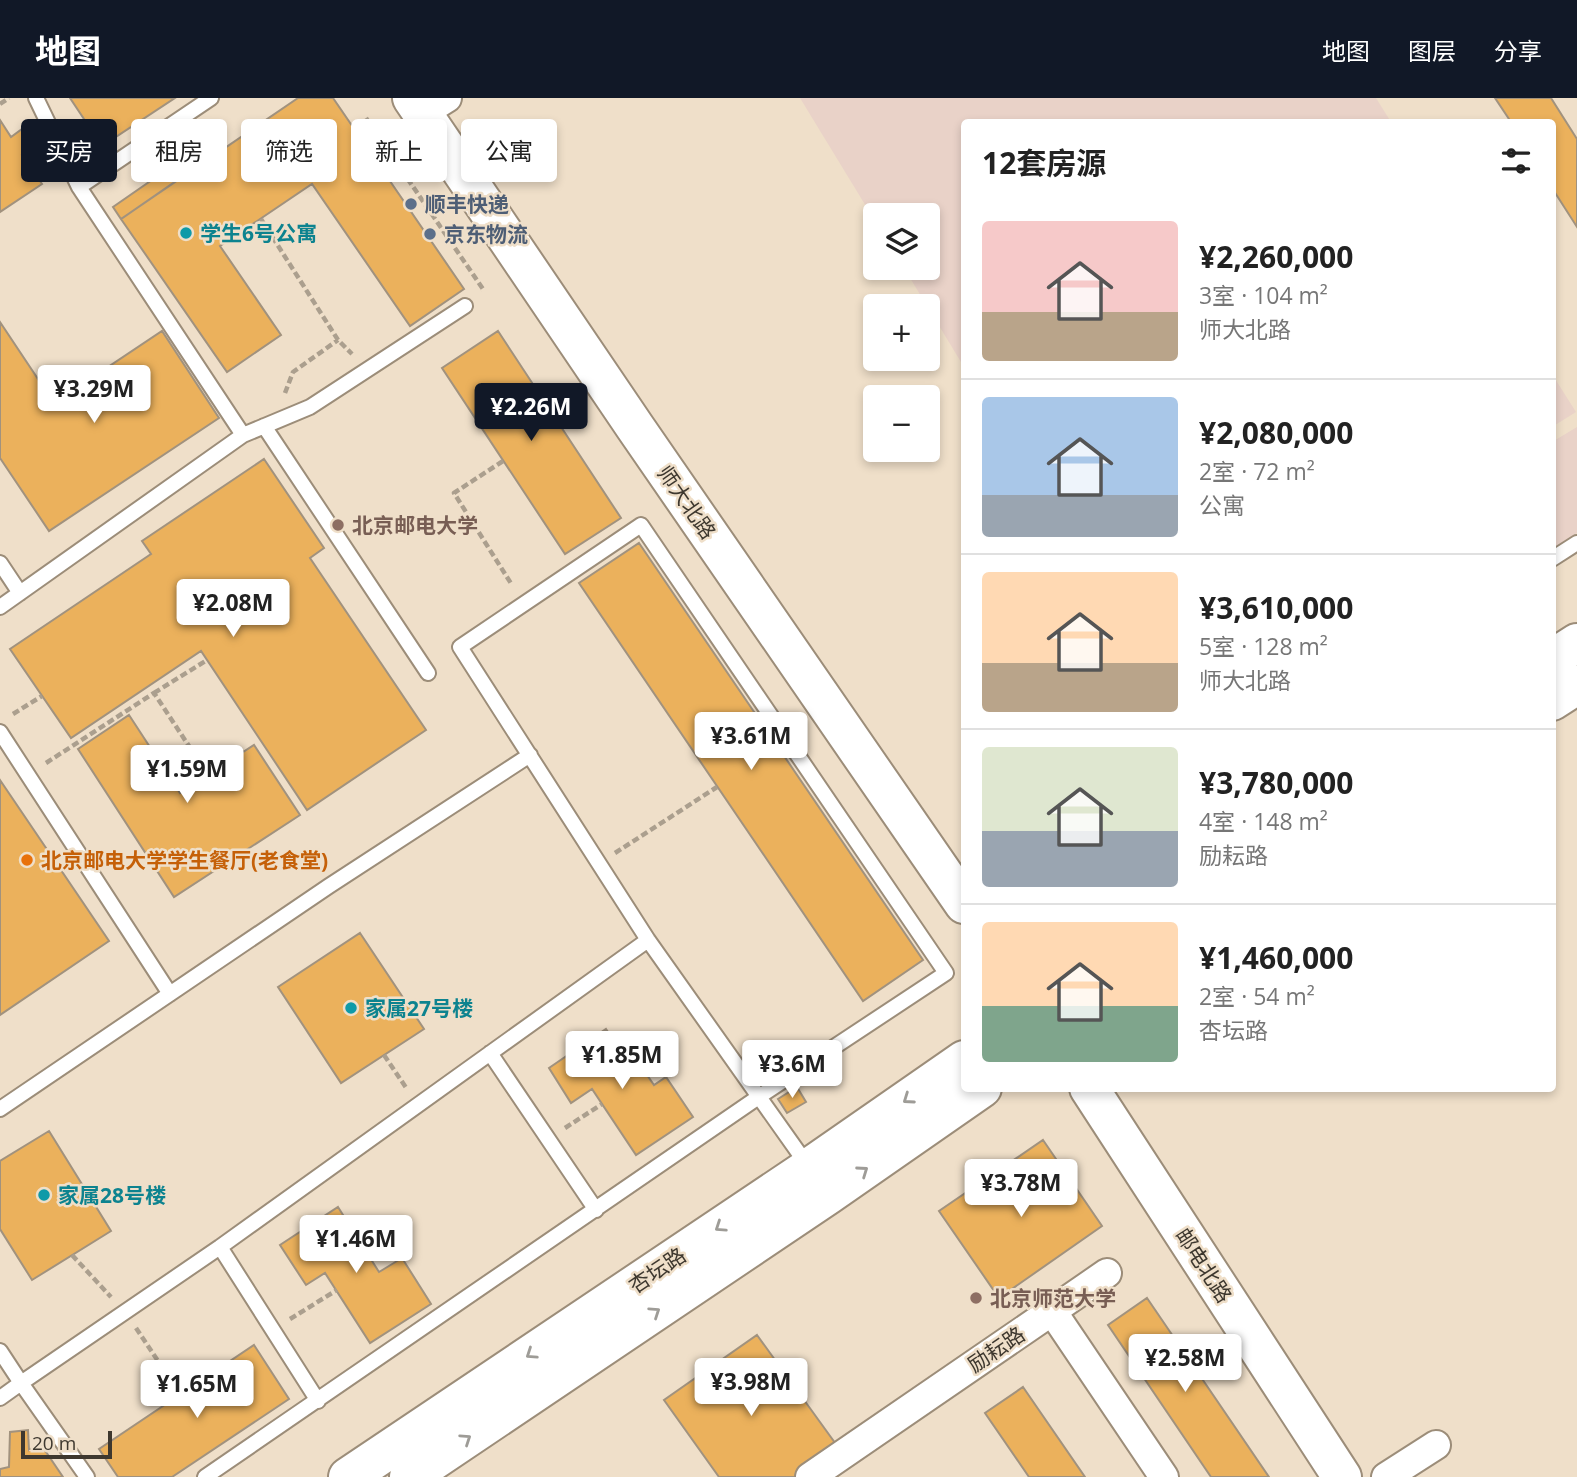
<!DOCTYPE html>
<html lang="zh">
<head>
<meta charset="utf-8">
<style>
	body { margin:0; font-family:"Open Sans","Noto Sans SC",sans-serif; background:#f6f6f6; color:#222; height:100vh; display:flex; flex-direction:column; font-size:26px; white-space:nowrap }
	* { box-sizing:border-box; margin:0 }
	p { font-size:23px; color:#767676 }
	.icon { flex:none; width:38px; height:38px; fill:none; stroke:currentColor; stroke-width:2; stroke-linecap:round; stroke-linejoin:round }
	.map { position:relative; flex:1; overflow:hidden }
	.panel { position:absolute; left:961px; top:21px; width:595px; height:973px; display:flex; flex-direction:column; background:#fff; border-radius:7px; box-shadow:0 4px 10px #0003 }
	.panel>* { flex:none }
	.banner { position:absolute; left:21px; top:21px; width:665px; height:63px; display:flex; gap:14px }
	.buttons { position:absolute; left:863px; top:105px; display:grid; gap:14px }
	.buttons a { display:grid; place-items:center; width:77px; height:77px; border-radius:7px; background:#fff; box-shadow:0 4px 10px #0003; font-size:35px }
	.scale { position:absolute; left:21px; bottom:18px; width:91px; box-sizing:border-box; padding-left:7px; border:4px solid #3e382f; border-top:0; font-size:19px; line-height:24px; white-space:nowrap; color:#3e382f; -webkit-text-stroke:5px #efdfc9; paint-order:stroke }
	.price { position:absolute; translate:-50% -60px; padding:0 16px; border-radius:7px; background:#fff; color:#222; font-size:23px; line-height:46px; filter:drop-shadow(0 2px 4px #0008) }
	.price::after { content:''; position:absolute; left:50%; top:42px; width:21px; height:16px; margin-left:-10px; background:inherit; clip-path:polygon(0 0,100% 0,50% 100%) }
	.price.active { background:#111827; color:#fff }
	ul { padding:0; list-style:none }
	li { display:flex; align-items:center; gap:21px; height:175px; padding:0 21px }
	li+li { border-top:2px solid #e0e0e0 }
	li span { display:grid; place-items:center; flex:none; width:196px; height:140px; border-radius:7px; color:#555 }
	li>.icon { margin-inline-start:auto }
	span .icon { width:84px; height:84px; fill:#fffc; stroke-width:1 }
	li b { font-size:30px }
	h2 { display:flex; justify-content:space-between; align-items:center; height:84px; padding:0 21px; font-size:30px }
	.tag { padding:0 24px; border-radius:7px; background:#fff; box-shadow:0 4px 10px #0003; font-size:24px; line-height:63px }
	.tag.active { background:#111827; color:#fff }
	header { display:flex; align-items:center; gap:42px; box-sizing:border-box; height:98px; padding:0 35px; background:#111827; color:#fff }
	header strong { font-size:33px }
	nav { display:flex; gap:38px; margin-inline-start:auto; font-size:24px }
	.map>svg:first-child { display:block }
	.commercial { fill:#e9d2c8 }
	.building { fill:#ebb15c; stroke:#a1927e; stroke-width:2 }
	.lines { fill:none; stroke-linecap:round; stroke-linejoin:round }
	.lane-casing { stroke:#9c8d79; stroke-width:18 }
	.street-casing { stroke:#9c8d79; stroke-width:32 }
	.secondary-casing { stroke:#9c8d79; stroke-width:42 }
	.path { stroke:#ab9f8e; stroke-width:4.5; stroke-dasharray:7 3.5; stroke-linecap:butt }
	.lane { stroke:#fff; stroke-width:14 }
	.street { stroke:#fff; stroke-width:28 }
	.secondary { stroke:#fff; stroke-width:38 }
	.oneway { stroke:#9e9c97 }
	.service-dot { fill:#5c6f8a; stroke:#efdfc9; stroke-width:2.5 }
	.culture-dot { fill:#0f9aa8; stroke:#efdfc9; stroke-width:2.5 }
	.education-dot { fill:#8d6e63; stroke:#efdfc9; stroke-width:2.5 }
	.food-dot { fill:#e8710a; stroke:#efdfc9; stroke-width:2.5 }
	.labels { text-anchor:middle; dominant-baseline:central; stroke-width:5; stroke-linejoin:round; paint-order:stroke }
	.service-label { font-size:21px; font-weight:bold; fill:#4e5e75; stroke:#efdfc9; text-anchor:start }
	.culture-label { font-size:21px; font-weight:bold; fill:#0d838f; stroke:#efdfc9; text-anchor:start }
	.street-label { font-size:21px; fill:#3e382f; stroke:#efdfc9 }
	.education-label { font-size:21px; font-weight:bold; fill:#785e54; stroke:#efdfc9; text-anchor:start }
	.food-label { font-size:21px; font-weight:bold; fill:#c56008; stroke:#efdfc9; text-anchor:start }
</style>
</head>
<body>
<header>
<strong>地图</strong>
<nav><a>地图</a><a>图层</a><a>分享</a></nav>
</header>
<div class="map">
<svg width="1577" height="1379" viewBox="0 0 1577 1379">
	<rect width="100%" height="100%" fill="#efdfc9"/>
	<path class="commercial" d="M 800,0 L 1376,0 L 1391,24 L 964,24 L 964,269 L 904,170 L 928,170 L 928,117 L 875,117 L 875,123 Z
		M 1552,276 L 1576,314 L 1552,329 Z
		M 1577,329 L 1577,435 L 1552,451 L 1552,344 Z"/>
	<path class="building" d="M 70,0 L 175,0 L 102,48 Z
		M 298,0 L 333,0 L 464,191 L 410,228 L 312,86 L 220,148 L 281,237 L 227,274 L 121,121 Z
		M 1495,0 L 1551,0 L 1577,41 L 1577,129 L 1552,90 L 1552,24 L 1511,24 Z
		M 0,22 L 11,39 L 22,31 L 34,49 L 22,57 L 42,86 L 0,114 Z
		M 191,55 L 199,67 L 121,121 L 113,109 Z
		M 0,224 L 54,305 L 162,233 L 219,320 L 49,433 L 0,360 Z
		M 498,233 L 621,420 L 565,456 L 442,270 Z
		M 264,361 L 324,450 L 310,460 L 426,632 L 307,712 L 201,553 L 71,640 L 10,551 L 151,456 L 142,443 Z
		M 639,445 L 923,862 L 863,903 L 579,485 Z
		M 129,617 L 180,695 L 254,647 L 300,717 L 174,799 L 78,651 Z
		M 0,682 L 109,843 L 0,917 Z
		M 360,835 L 424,931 L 341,985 L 278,889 Z
		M 606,931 L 630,966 L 636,961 L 654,987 L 666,979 L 693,1019 L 636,1057 L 592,991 L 571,1005 L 549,970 Z
		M 797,989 L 806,1004 L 787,1015 L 778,1001 Z
		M 49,1033 L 111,1133 L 32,1182 L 0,1131 L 0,1063 Z
		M 1043,1042 L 1102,1128 L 999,1200 L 939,1113 Z
		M 338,1109 L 379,1174 L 402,1160 L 431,1206 L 370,1245 L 325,1175 L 306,1187 L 280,1147 Z
		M 1147,1200 L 1269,1379 L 1211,1379 L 1108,1227 Z
		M 757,1237 L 838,1349 L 796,1379 L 719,1379 L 664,1302 Z
		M 254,1247 L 289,1301 L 172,1379 L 118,1379 L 99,1351 Z
		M 1023,1289 L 1085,1379 L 1029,1379 L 985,1315 Z
		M 28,1332 L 29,1352 L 40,1345 L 63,1379 L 0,1379 L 0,1371 L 9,1369 L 10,1334 Z"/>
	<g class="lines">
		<g class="lane-casing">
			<path id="lane" d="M 36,0 L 79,89 L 243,337
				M 79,89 L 211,0
				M 264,328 L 428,575
				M 1552,461 L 1577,445
				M 0,465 L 20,495
				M 0,509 L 243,337 L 310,309 L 465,208
				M 0,634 L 170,896
				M 490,955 L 596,1112
				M 0,1011 L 329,788 L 530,657
				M 220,1149 L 318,1303
				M 0,1253 L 21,1285 L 0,1300
				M 87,1379 L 21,1285 L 220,1149 L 648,842
				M 205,1379 L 760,998 L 946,875 L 641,427 L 460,549 L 648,842 L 808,1068"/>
		</g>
		<g class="street-casing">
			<path id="street" d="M 423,15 L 447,0
				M 1052,1213 L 1107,1175
				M 810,1379 L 1052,1213 L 1164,1379
				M 1386,1379 L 1436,1347"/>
		</g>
		<g class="secondary-casing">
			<path id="secondary" d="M 412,0 L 635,329 L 964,806
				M 1552,561 L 1577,545
				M 1552,603 L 1577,587
				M 1089,990 L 1342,1379
				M 348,1379 L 810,1069 L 964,962
				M 409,1379 L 828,1097 L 982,990"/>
		</g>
		<path class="path" d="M 0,6 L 9,0
			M 366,20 L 483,191 L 481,193
			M 261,121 L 338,242 L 352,256
			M 285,295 L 293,274 L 338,242
			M 503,363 L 454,395 L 512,487
			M 154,595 L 207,562
			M 13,616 L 42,598
			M 46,665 L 154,595 L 208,677
			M 615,755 L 717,689
			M 384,957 L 407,991
			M 565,1030 L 602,1006
			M 72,1157 L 111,1199
			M 290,1221 L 337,1192
			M 136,1230 L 180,1296"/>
		<use href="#lane" class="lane"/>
		<use href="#street" class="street"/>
		<use href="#secondary" class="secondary"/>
	</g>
	<defs><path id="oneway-chevron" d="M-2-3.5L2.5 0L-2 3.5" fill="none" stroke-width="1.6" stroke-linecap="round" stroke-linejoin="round" transform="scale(1.75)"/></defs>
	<g class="oneway">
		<use href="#oneway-chevron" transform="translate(908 1001) rotate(145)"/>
		<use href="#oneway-chevron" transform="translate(863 1073) rotate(-35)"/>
		<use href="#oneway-chevron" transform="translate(720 1129) rotate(146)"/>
		<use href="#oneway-chevron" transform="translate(655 1214) rotate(-34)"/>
		<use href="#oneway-chevron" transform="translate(531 1256) rotate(146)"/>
		<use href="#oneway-chevron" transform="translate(466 1341) rotate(-34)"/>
	</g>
	<g class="service-dot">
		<circle cx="411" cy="106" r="7"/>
		<circle cx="430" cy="136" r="7"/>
	</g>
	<g class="culture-dot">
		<circle cx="186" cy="135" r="7"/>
		<circle cx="351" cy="910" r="7"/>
		<circle cx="44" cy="1097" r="7"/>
	</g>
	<g class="education-dot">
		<circle cx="338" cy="427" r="7"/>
		<circle cx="976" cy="1200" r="7"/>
	</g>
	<circle class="food-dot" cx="27" cy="762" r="7"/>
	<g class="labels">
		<g class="service-label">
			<text x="425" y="106">顺丰快递</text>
			<text x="444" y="136">京东物流</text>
		</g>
		<g class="culture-label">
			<text x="200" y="135">学生6号公寓</text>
			<text x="365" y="910">家属27号楼</text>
			<text x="58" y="1097">家属28号楼</text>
		</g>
		<g class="street-label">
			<text transform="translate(687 404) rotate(55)">师大北路</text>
			<text transform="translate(1204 1167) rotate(57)">邮电北路</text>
			<text transform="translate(657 1172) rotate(-34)">杏坛路</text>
			<text transform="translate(996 1251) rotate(-34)">励耘路</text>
		</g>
		<g class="education-label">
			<text x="352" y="427">北京邮电大学</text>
			<text x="990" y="1200">北京师范大学</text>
		</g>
		<g class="food-label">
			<text x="41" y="762">北京邮电大学学生餐厅(老食堂)</text>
		</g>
	</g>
</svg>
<div class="buttons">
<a><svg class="icon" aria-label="layers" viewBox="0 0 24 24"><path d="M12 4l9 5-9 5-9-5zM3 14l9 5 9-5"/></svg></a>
<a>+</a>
<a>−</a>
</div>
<div class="scale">20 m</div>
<b class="price" style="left:94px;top:327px">¥3.29M</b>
<b class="price active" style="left:531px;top:345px">¥2.26M</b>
<b class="price" style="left:233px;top:541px">¥2.08M</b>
<b class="price" style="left:751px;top:674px">¥3.61M</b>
<b class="price" style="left:187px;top:707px">¥1.59M</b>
<b class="price" style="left:622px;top:993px">¥1.85M</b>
<b class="price" style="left:792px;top:1002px">¥3.6M</b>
<b class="price" style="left:1021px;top:1121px">¥3.78M</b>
<b class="price" style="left:356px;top:1177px">¥1.46M</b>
<b class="price" style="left:1185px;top:1296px">¥2.58M</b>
<b class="price" style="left:751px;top:1320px">¥3.98M</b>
<b class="price" style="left:197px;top:1322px">¥1.65M</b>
<div class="banner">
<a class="tag active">买房</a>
<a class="tag">租房</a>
<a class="tag">筛选</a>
<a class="tag">新上</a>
<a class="tag">公寓</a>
</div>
<section class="panel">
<h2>12套房源<svg class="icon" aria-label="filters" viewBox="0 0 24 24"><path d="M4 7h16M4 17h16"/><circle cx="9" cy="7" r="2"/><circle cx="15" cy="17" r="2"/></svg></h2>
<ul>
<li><span style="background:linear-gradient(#f6c9c9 65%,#b9a48a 0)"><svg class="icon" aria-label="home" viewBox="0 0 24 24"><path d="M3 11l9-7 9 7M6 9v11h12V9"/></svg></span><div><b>¥2,260,000</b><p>3室 · 104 m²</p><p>师大北路</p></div></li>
<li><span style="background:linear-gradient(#a9c7e8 70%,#9aa5b1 0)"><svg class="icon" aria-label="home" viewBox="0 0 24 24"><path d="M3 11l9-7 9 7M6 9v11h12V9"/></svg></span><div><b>¥2,080,000</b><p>2室 · 72 m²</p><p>公寓</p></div></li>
<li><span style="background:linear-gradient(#ffd9b3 65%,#b9a48a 0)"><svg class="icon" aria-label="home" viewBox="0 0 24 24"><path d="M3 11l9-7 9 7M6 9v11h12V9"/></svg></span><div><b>¥3,610,000</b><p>5室 · 128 m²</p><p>师大北路</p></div></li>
<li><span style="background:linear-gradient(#dfe7d0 60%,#9aa5b1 0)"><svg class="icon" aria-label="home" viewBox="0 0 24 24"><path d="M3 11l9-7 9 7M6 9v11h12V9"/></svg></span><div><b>¥3,780,000</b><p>4室 · 148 m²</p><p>励耘路</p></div></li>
<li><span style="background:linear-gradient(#ffd9b3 60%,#7fa58c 0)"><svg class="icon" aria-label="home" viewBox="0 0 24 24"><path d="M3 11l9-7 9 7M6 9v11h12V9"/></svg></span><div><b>¥1,460,000</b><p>2室 · 54 m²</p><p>杏坛路</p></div></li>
</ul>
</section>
</div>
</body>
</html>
